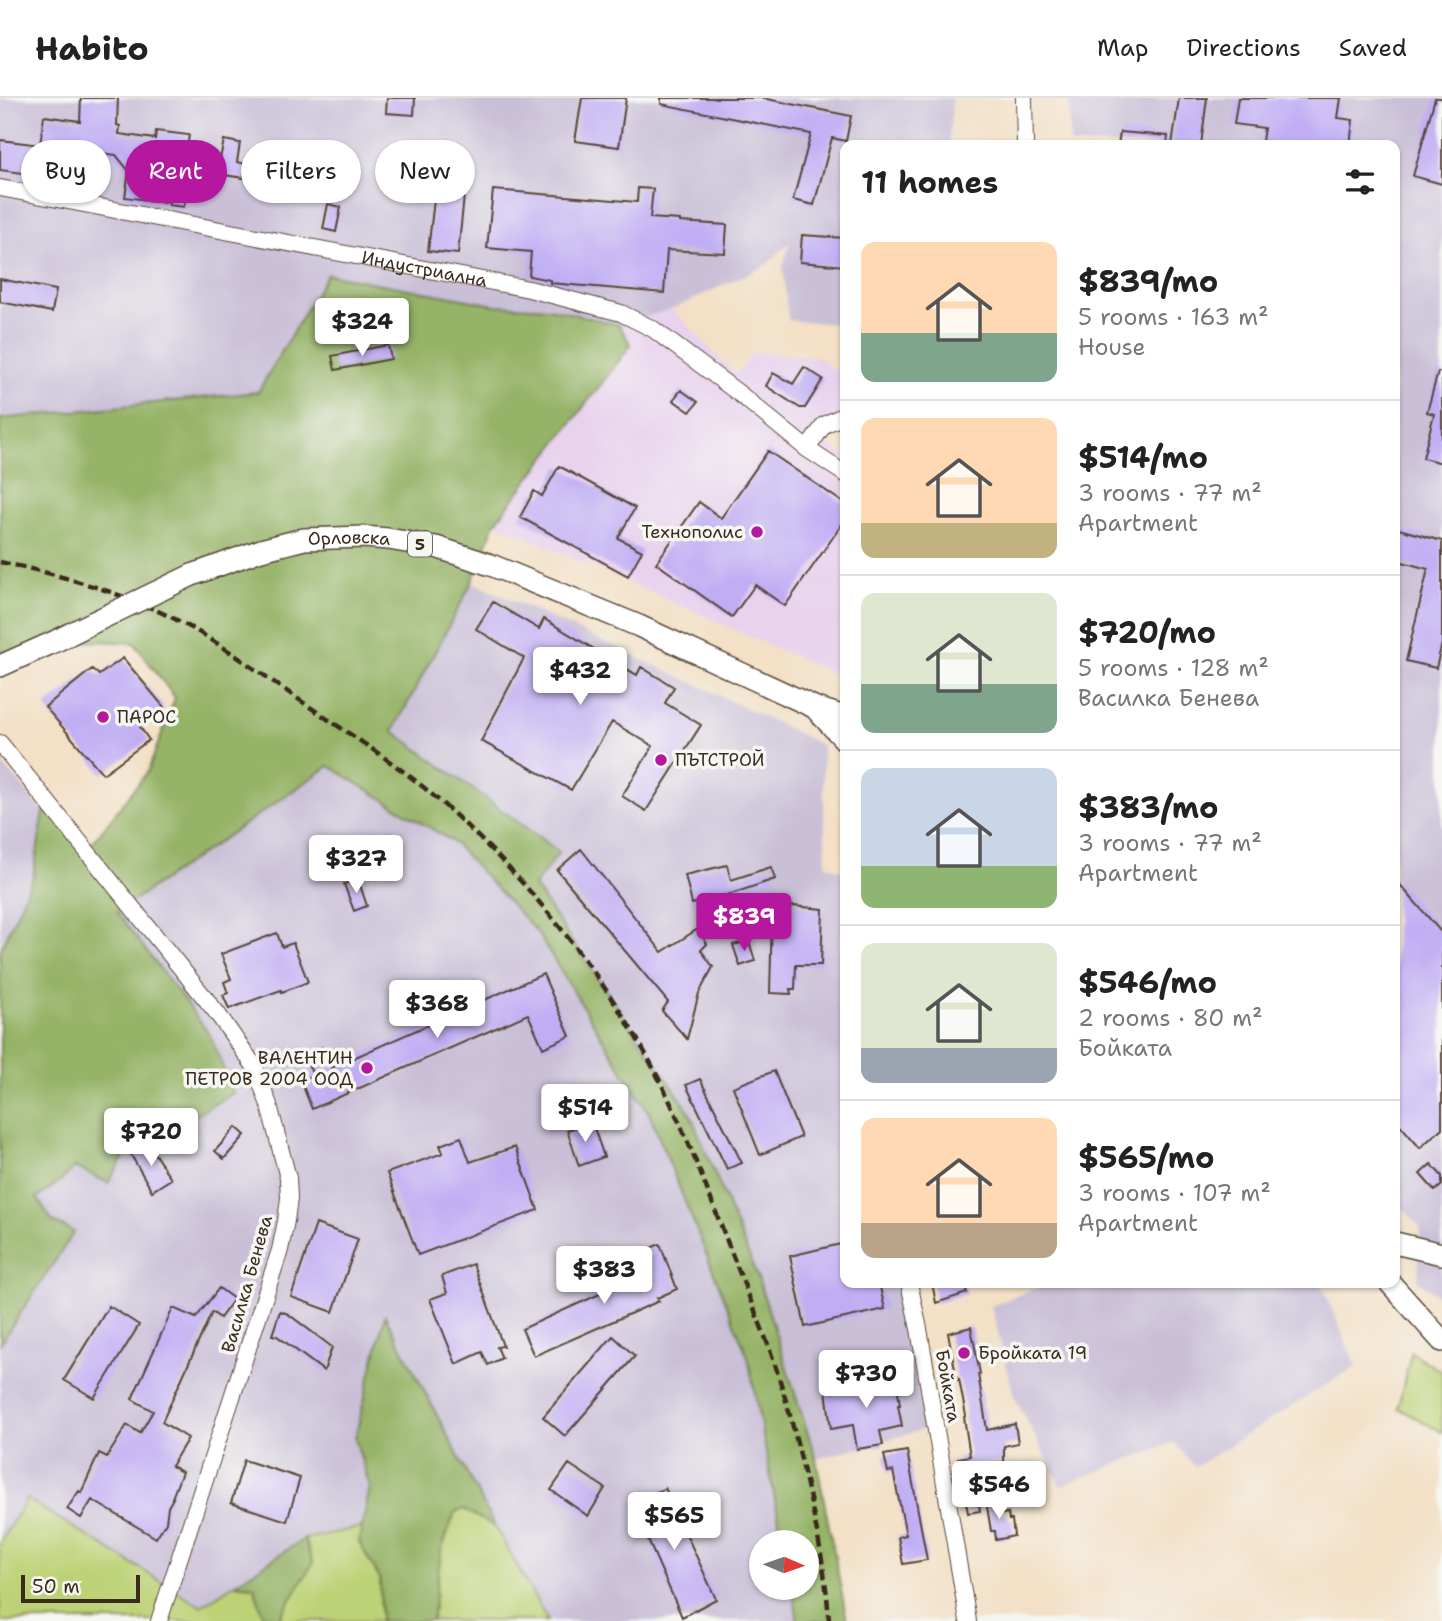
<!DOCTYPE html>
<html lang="en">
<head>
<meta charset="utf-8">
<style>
	body { margin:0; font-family:"Shantell Sans",sans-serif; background:#f2f2f2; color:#222; height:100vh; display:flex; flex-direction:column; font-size:26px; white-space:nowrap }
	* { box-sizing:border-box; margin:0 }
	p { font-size:23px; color:#767676 }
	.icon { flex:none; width:38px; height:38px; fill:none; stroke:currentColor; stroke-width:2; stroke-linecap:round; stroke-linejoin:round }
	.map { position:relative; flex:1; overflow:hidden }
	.side { position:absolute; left:840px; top:42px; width:560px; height:1148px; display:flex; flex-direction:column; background:#fff; border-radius:14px; box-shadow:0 2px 5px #0004 }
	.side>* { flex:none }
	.guide { position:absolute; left:21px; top:42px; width:665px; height:63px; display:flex; gap:14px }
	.needle { width:46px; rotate:92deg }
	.tools { position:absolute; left:749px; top:1432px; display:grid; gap:14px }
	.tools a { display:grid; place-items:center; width:70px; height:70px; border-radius:50%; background:#fff; box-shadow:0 2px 5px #0004; font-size:35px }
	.scale { position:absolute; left:21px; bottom:18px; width:119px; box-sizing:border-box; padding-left:7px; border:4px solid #3b2a1e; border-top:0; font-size:19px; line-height:24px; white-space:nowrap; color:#3b2a1e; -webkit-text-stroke:5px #f6f6f2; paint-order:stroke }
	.price { position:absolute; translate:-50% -60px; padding:0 16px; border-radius:7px; background:#fff; color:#222; font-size:23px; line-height:46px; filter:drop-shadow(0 2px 4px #0008) }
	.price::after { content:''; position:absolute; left:50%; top:42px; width:21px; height:16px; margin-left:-10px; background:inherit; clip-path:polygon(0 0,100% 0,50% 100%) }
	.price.active { background:#b5179e; color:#fff }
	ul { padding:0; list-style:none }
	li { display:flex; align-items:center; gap:21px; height:175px; padding:0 21px }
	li+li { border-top:2px solid #e0e0e0 }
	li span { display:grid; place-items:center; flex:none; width:196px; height:140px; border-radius:14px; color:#555 }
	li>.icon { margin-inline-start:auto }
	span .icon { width:84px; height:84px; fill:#fffc; stroke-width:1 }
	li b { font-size:30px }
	h2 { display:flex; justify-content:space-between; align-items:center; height:84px; padding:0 21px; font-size:30px }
	.chip { padding:0 24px; border-radius:32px; background:#fff; box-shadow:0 2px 5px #0004; font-size:24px; line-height:63px }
	.chip.active { background:#b5179e; color:#fff }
	header { display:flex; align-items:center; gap:42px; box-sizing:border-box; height:98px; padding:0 35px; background:#fff; border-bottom:2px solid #e0e0e0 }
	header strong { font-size:33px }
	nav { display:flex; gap:38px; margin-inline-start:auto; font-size:24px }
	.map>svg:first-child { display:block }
	.built { fill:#e8d2ee }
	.industrial { fill:#c9bfd7 }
	.green { fill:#bdd276; stroke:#7c7e4a; stroke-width:2 }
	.forest { fill:#96b467; stroke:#686f42; stroke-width:2 }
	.building { fill:#c0adf4 }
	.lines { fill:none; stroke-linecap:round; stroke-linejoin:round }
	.minor-casing { stroke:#574537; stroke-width:18 }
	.major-casing { stroke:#574537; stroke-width:24 }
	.minor { stroke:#fff; stroke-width:16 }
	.major { stroke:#fff; stroke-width:21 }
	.rail { stroke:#3b2a1e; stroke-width:4.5; stroke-dasharray:10 5; stroke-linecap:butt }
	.major-bridge-casing { stroke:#574537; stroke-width:24; stroke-linecap:butt }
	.major-bridge { stroke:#fff; stroke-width:21 }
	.poi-dot { fill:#b5179e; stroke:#f6f6f2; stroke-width:2.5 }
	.labels { text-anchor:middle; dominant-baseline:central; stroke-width:7; stroke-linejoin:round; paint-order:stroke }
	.shield { fill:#f6f6f2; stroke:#73675e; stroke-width:2 }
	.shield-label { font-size:16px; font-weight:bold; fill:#3b2a1e }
	.street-label { font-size:18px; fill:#3b2a1e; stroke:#f6f6f2 }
	.poi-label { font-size:18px; fill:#3b2a1e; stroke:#f6f6f2; text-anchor:start }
</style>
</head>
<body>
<header>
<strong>Habito</strong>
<nav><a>Map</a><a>Directions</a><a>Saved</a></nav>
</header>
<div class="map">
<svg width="1442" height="1523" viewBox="0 0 1442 1523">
	<rect width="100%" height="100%" fill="#f6f6f2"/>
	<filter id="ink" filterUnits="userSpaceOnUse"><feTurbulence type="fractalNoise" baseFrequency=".0143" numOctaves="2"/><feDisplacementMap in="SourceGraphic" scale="14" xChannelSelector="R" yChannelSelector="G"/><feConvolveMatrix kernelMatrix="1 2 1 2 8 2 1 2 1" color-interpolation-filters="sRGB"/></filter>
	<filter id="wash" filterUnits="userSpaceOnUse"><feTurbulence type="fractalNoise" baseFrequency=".00686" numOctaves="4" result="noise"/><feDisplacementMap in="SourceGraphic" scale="28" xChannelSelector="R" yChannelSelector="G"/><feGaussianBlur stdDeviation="1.57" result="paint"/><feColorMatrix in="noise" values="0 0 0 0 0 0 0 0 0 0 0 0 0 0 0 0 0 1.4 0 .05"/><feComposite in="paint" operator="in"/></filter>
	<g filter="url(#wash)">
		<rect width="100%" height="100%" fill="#f3e0c6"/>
		<path class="built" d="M 672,211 L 735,276 L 754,255 L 818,259 L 845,280 L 845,306 L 825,345 L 845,358 L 845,581 L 495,425 L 631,247 L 619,227 Z"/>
		<path class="industrial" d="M 0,0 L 952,0 L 949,47 L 845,47 L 845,227 L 788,222 L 783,169 L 790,144 L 765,168 L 672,211 L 619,227 L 549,210 L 495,207 L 327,176 L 258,294 L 0,323 Z
			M 1069,0 L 1442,0 L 1442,1201 L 1418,1182 L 1420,1129 L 1395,1101 L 1395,47 L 1070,47 Z
			M 472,484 L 689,583 L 822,647 L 826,767 L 845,774 L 845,807 L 841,855 L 845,925 L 845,1185 L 896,1185 L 926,1331 L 816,1361 L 758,1180 L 689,1013 L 534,788 L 393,633 Z
			M 0,663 L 44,713 L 33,779 L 0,853 Z
			M 329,668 L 453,744 L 536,833 L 650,1017 L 748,1259 L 783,1444 L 761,1444 L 761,1489 L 792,1489 L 798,1523 L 548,1523 L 481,1404 L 385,1218 L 355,1340 L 370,1389 L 362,1429 L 304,1441 L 201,1508 L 28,1401 L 0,1443 L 0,1246 L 73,1135 L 53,1124 L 37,1100 L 62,1082 L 75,1069 L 108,1085 L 124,1059 L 233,995 L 210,937 L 116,815 Z
			M 1048,1185 L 1321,1185 L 1356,1268 L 1195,1369 L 1174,1344 L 1061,1388 L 1014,1298 L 991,1208 Z"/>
		<path class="green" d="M 1411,1254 L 1442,1274 L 1442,1334 L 1398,1310 Z
			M 27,1401 L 201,1508 L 234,1486 L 254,1488 L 263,1517 L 279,1521 L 313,1465 L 304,1441 L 362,1429 L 359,1445 L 380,1481 L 381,1523 L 0,1523 L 0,1444 Z
			M 463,1411 L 495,1429 L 548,1523 L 432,1523 L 441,1453 L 455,1414 Z"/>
		<path class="forest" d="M 327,176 L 495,207 L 549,210 L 619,227 L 631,247 L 495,425 L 472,484 L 393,633 L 559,754 L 534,788 L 689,1013 L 758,1180 L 816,1361 L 847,1523 L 798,1523 L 792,1489 L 807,1489 L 807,1444 L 783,1444 L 748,1259 L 650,1017 L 536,833 L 453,744 L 329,668 L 117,814 L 210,937 L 233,995 L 124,1059 L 108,1085 L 75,1069 L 62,1082 L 37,1100 L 53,1124 L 74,1134 L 0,1246 L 0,853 L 33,779 L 44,713 L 92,745 L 148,673 L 175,600 L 134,545 L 92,543 L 0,554 L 0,321 L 258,294 Z
			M 385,1217 L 495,1429 L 463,1411 L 455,1414 L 441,1453 L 432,1523 L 381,1523 L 380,1481 L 359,1444 L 370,1389 L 355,1340 Z
			M 304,1441 L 313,1465 L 279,1521 L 263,1517 L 254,1488 L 234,1486 Z"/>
		<g id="blocks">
			<path class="building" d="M 81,0 L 118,0 L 117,27 L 120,28 L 119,36 L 155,41 L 156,33 L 189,37 L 184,68 L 190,69 L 184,109 L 169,107 L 169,105 L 125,99 L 129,73 L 116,57 L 56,49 L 52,79 L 0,72 L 0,42 L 40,47 L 44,18 L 80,23 Z
				M 387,0 L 415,0 L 414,17 L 386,15 Z
				M 582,0 L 626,0 L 619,49 L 575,43 Z
				M 661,0 L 762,0 L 851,18 L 846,43 L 832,40 L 814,107 L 793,102 L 811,36 L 661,6 Z
				M 1179,0 L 1207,0 L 1201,47 L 1172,47 Z
				M 1238,0 L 1341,0 L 1338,20 L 1353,22 L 1350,47 L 1294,47 L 1262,43 L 1264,30 L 1234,26 Z
				M 1435,0 L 1442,0 L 1442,86 L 1413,78 Z
				M 1120,34 L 1168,38 L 1167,47 L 1118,47 Z
				M 224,42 L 240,45 L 237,64 L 246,66 L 244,80 L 218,76 L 213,67 L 218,64 L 218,61 L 220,61 Z
				M 437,76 L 466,79 L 458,156 L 428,153 Z
				M 638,90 L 653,91 L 650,120 L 680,122 L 680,124 L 727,127 L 725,155 L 667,152 L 664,195 L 550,185 L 550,182 L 529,178 L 531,154 L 487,150 L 493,92 L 637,104 Z
				M 328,106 L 341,109 L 336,134 L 323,131 Z
				M 802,137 L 845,140 L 845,168 L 800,164 Z
				M 0,181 L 56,192 L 52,214 L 0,204 Z
				M 388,247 L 391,261 L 335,272 L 332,258 Z
				M 804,269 L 823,281 L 805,310 L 800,310 L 766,288 L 773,275 L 793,286 Z
				M 1438,274 L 1442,274 L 1442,365 L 1423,360 L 1434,316 L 1427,314 Z
				M 681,292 L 698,304 L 690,314 L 673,302 Z
				M 768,353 L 845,406 L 845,422 L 785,508 L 755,487 L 732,519 L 656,465 L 699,404 L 721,420 Z
				M 559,368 L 635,410 L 618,440 L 642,453 L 628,478 L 520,419 L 534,393 L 542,398 Z
				M 1395,430 L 1442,443 L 1442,545 L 1436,570 L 1406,563 L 1428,471 L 1395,462 Z
				M 493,504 L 539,531 L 544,521 L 637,577 L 641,569 L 674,589 L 665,605 L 701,627 L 646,713 L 622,698 L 653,648 L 612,624 L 571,692 L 481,643 L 524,560 L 476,531 Z
				M 123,560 L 164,609 L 140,629 L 149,642 L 103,676 L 45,609 L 92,571 L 99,577 Z
				M 581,751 L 662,854 L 698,831 L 707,846 L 701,852 L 713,869 L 699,895 L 687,941 L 662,913 L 668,904 L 557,772 Z
				M 727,767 L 731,782 L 771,769 L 775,781 L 734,795 L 692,806 L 685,777 Z
				M 358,781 L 367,808 L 354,813 L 344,786 Z
				M 1395,781 L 1442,835 L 1442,1030 L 1420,1050 L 1395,1021 Z
				M 793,808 L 823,811 L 821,867 L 796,867 L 795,891 L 790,891 L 791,896 L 770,895 L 772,815 Z
				M 277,835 L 282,849 L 293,845 L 308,884 L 282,894 L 281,892 L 229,911 L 223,897 L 228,895 L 224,884 L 231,881 L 221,856 Z
				M 749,843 L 755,863 L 740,868 L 733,847 Z
				M 543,876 L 570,938 L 543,950 L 528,916 L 312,1011 L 301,983 L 313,977 L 304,957 L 322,949 L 331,970 Z
				M 774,973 L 801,1039 L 760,1057 L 733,989 Z
				M 700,981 L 742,1065 L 727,1071 L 686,987 Z
				M 592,1024 L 604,1059 L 579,1068 L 567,1032 Z
				M 236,1029 L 245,1037 L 224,1061 L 215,1053 Z
				M 461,1039 L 470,1064 L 515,1049 L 538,1112 L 418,1157 L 387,1075 L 443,1055 L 440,1047 Z
				M 149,1047 L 171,1081 L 152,1093 L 131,1057 Z
				M 1431,1066 L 1442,1078 L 1442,1087 L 1435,1093 L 1420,1076 Z
				M 316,1126 L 358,1141 L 333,1214 L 291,1199 Z
				M 845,1145 L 845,1185 L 879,1185 L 885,1211 L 805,1229 L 790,1158 Z
				M 660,1146 L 677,1191 L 657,1200 L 659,1203 L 534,1258 L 522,1231 L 651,1173 L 643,1153 Z
				M 473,1166 L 503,1248 L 497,1249 L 502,1260 L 488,1267 L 482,1254 L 456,1266 L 430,1201 L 447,1195 L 442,1178 Z
				M 932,1185 L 964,1185 L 967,1195 L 936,1205 Z
				M 219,1190 L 234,1201 L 220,1220 L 212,1214 L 162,1324 L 188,1340 L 171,1368 L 182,1374 L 172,1400 L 173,1400 L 168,1409 L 166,1424 L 156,1440 L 92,1402 L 81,1420 L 67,1411 L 79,1393 L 81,1395 L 99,1355 L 107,1359 L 127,1327 L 140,1335 L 153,1313 L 132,1301 L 173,1210 L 196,1220 Z
				M 109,1208 L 139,1227 L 94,1300 L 64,1282 Z
				M 280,1213 L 288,1216 L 332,1249 L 324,1273 L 277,1238 L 272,1237 Z
				M 971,1229 L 980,1276 L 978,1276 L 987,1332 L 1015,1326 L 1018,1345 L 1004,1348 L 1004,1364 L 977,1366 L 978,1374 L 974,1374 L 980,1413 L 968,1415 L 958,1360 L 970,1358 L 964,1319 L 966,1318 L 959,1281 L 957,1282 L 948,1235 Z
				M 613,1238 L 635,1258 L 565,1338 L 543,1319 Z
				M 896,1280 L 900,1307 L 898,1307 L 902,1328 L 880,1333 L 883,1347 L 857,1351 L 853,1327 L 831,1331 L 826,1292 Z
				M 907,1353 L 927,1462 L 903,1466 L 898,1439 L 906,1437 L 893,1373 L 888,1374 L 884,1357 Z
				M 244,1362 L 300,1380 L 287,1423 L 231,1405 Z
				M 569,1366 L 605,1390 L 588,1418 L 551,1392 Z
				M 665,1390 L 716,1501 L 682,1519 L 632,1406 Z
				M 999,1401 L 1002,1416 L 1008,1415 L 1009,1422 L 1012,1422 L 1014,1438 L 996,1442 L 995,1433 L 991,1433 L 986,1403 Z"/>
		</g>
	</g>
	<g filter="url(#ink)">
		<use href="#blocks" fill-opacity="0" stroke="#574537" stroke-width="2"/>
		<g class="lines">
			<g class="minor-casing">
				<g id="minor">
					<path d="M 1024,0 L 1025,47"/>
					<path id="s1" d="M 0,90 L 529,191 L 621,215 L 653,231 L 741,297 L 807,351 L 845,376"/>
					<path d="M 807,351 L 824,327 L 845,317"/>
					<path d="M 0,645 L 217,915 L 255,969 L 269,1007 L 288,1080 L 289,1100 L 286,1123 L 280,1152 L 159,1523"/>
					<path d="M 909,1185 L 919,1231 L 968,1523"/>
				</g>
			</g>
			<g class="major-casing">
				<g id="major">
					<path id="s2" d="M 192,477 L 261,452 L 304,441 L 364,439 L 388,441 L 436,449 L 491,467 L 639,528 L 816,610 L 845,619"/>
					<path d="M 0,568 L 56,543 L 94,524"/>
					<path d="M 817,612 L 845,642"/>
					<path d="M 1395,1145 L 1442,1156"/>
					<path d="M 1390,1185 L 1442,1243"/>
				</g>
			</g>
			<use href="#minor" class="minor"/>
			<use href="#major" class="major"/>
			<path class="rail" d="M 0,464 C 52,475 103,489 151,510 C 206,533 255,572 304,605 C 343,632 385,658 422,688 C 506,758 579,844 636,939 C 680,1013 708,1096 740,1176 C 752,1207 766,1238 776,1270 C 787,1304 796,1339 804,1374 C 815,1423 826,1472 829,1523"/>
			<g class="major-bridge-casing">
				<path id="major-bridge" d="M 94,524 L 192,477"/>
			</g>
			<use href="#major-bridge" class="major-bridge"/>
		</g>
	</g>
	<g class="poi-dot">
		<circle cx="757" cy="434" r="7"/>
		<circle cx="103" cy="619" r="7"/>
		<circle cx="661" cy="662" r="7"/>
		<circle cx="367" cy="970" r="7"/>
		<circle cx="964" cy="1255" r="7"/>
	</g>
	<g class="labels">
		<rect class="shield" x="408" y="433.5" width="24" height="25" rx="5"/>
		<g class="shield-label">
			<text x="420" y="446">5</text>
		</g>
		<g class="street-label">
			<text stroke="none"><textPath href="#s1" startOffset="432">Индустриална</textPath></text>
			<text stroke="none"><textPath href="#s2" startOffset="163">Орловска</textPath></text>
			<text transform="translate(247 1186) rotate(-74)">Василка Бенева</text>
			<text transform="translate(948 1288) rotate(80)">Бойката</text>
		</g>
		<g class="poi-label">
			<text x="743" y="434" text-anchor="end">Технополис</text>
			<text x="117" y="619">ПАРОС</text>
			<text x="675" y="662">ПЪТСТРОЙ</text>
			<text x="353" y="960" text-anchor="end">ВАЛЕНТИН<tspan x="353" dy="21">ПЕТРОВ 2004 ООД</tspan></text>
			<text x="978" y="1255">Бройката 19</text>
		</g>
	</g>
</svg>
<div class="tools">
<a><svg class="needle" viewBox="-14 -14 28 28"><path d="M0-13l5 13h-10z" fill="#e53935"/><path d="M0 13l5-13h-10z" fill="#767676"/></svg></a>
</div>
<div class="scale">50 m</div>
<b class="price" style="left:362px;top:260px">$324</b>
<b class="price" style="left:580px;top:609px">$432</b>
<b class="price" style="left:356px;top:797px">$327</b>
<b class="price active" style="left:744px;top:855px">$839</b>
<b class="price" style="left:437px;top:942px">$368</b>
<b class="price" style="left:585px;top:1046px">$514</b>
<b class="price" style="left:151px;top:1070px">$720</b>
<b class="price" style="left:604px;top:1208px">$383</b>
<b class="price" style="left:866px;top:1312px">$730</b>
<b class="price" style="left:999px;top:1423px">$546</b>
<b class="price" style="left:674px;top:1454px">$565</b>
<div class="guide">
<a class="chip">Buy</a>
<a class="chip active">Rent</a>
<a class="chip">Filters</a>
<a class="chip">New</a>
</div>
<section class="side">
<h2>11 homes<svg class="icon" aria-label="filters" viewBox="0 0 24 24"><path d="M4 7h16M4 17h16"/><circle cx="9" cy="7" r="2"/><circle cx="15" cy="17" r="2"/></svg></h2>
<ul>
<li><span style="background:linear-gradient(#ffd9b3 65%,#7fa58c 0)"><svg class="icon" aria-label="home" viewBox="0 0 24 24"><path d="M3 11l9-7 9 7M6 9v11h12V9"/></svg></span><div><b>$839/mo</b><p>5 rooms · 163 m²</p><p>House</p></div></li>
<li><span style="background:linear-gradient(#ffd9b3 75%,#c2b280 0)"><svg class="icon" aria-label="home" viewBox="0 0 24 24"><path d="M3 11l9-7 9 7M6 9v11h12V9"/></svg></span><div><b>$514/mo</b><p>3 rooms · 77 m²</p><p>Apartment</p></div></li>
<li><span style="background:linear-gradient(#dfe7d0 65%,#7fa58c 0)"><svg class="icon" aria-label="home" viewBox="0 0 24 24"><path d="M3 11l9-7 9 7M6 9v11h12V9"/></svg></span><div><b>$720/mo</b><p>5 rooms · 128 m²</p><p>Василка Бенева</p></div></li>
<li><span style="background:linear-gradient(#c9d6e8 70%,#8fb573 0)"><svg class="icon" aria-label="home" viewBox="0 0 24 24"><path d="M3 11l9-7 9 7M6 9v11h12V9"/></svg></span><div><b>$383/mo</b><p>3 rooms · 77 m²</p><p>Apartment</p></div></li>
<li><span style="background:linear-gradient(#dfe7d0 75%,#9aa5b1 0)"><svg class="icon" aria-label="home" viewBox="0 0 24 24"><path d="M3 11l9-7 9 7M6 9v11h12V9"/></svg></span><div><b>$546/mo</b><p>2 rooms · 80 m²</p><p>Бойката</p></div></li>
<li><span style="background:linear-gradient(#ffd9b3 75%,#b9a48a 0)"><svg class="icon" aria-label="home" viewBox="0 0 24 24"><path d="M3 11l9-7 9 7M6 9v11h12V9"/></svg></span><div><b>$565/mo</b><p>3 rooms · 107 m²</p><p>Apartment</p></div></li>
</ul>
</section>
</div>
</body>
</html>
